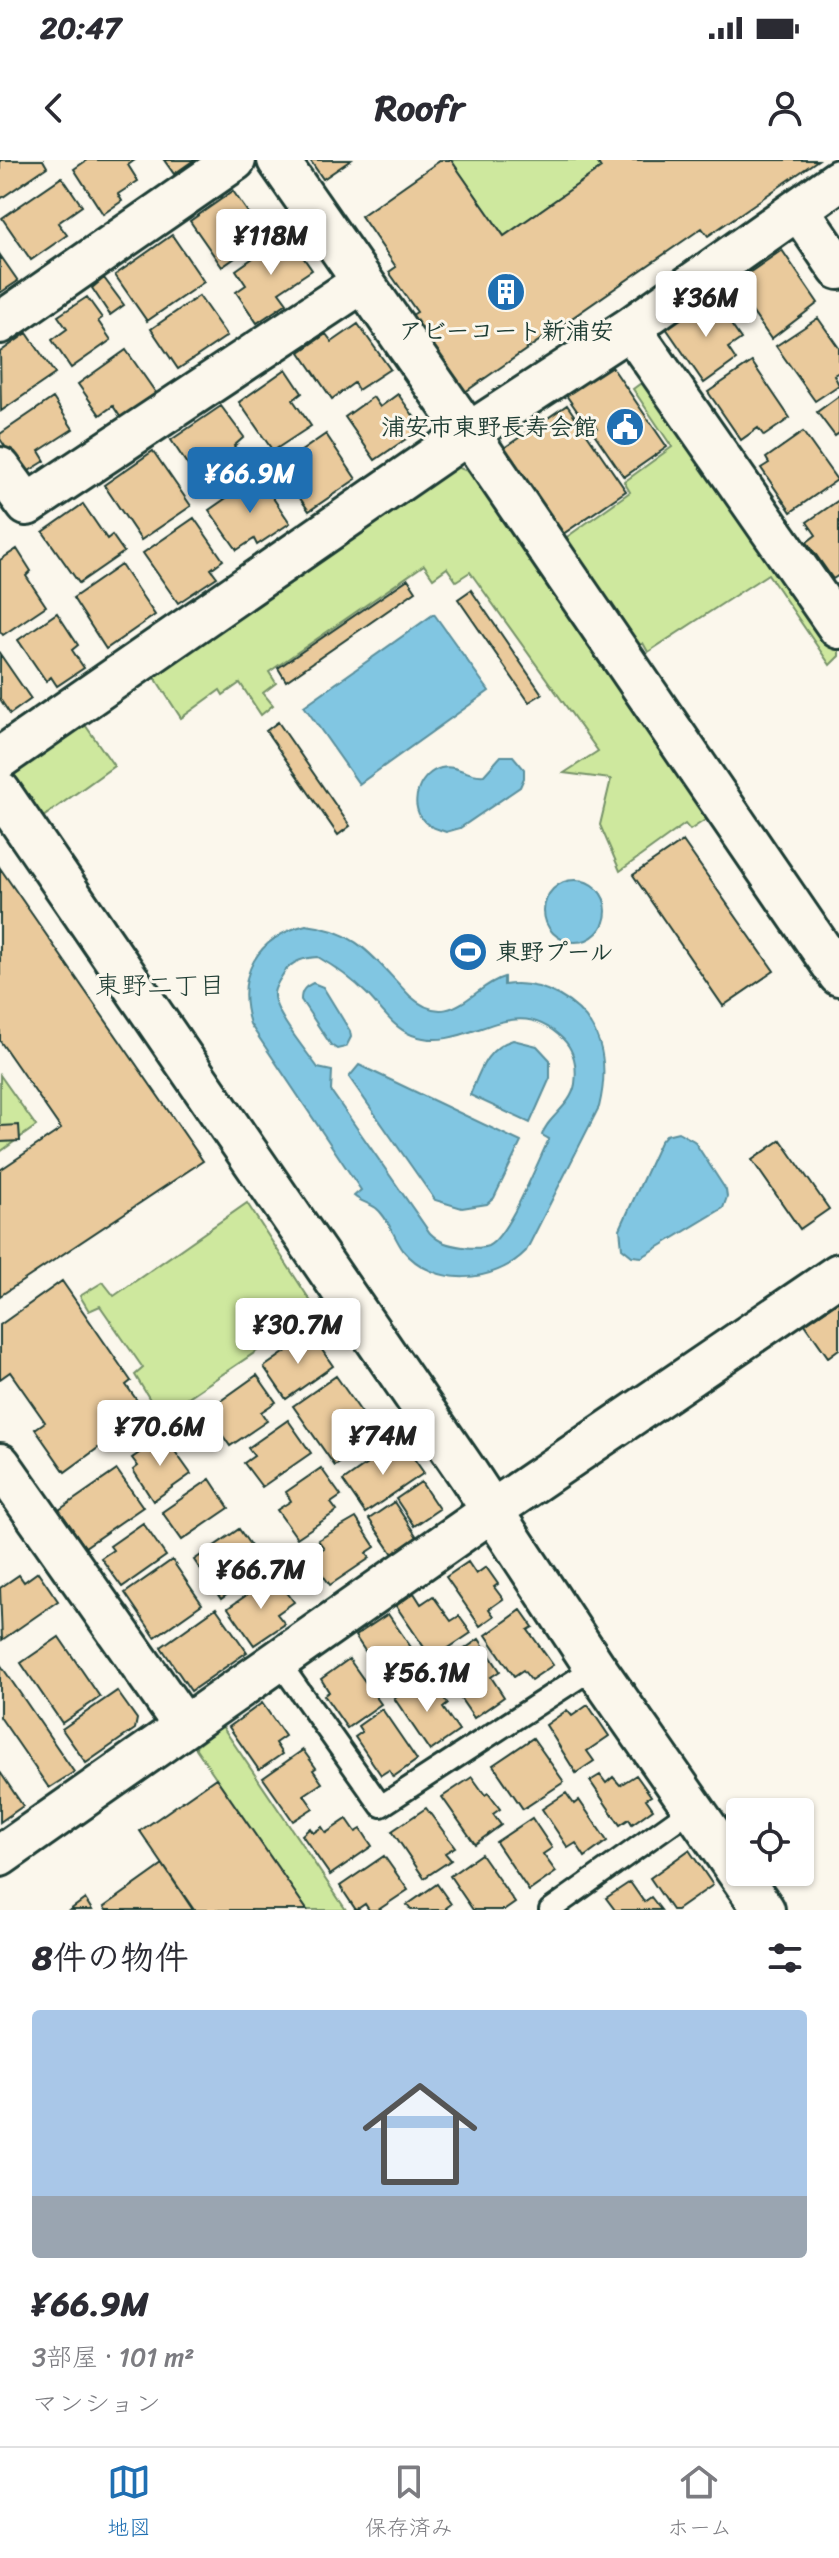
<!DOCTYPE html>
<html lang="ja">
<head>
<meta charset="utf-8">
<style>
	body { margin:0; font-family:Sriracha,"Klee One",sans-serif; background:#f2f2f3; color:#2b2b33; height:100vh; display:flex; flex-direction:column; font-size:30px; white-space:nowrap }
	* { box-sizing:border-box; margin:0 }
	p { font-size:26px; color:#7c7c81 }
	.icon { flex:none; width:44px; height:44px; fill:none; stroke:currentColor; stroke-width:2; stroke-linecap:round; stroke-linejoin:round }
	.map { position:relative; height:1750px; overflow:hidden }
	.details { display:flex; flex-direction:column; background:#fff; flex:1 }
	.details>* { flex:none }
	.controls { position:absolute; left:726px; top:1638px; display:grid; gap:16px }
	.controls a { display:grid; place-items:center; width:88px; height:88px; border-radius:8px; background:#fff; box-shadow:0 2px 6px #0004; font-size:40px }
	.price { position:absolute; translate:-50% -68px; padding:0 18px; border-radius:8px; background:#fff; color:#222; font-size:26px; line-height:52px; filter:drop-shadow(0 2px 4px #0008) }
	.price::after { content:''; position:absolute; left:50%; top:48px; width:24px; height:18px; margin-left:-12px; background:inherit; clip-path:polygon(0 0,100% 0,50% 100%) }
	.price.on { background:#1f6fb2; color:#fff }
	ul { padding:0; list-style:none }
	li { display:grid; align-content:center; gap:16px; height:424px; padding:0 32px }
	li+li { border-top:2px solid #e1e1e2 }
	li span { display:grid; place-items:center; height:248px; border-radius:8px; color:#555 }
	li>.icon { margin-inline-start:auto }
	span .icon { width:144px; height:144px; fill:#fffc; stroke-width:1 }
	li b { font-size:34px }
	h2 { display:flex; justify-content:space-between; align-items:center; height:96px; padding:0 32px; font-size:34px }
	.status { display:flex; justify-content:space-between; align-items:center; height:56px; padding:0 40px; background:#fff; direction:ltr }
	.status svg { height:22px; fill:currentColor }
	header { display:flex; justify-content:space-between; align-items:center; height:104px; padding:0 32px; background:#fff; font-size:36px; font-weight:700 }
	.dock { display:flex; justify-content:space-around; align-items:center; height:112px; border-top:2px solid #e1e1e2; background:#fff; font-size:22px; color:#7c7c81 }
	.dock a { display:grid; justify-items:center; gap:4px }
	.dock .on { color:#1f6fb2 }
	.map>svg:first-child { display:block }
	.green { fill:#cee89e; stroke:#769269; stroke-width:2 }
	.water { fill:#81c6e2; stroke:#5a8f9c; stroke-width:2; fill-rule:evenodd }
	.building { fill:#eaca9c; stroke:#1f3d34; stroke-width:2 }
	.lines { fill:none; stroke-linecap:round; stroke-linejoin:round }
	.service-casing { stroke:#1f3d34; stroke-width:26 }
	.minor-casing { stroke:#1f3d34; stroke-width:46 }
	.service { stroke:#fbf7ec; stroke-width:20 }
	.minor { stroke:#fbf7ec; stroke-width:40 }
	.labels { text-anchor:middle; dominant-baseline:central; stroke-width:6; stroke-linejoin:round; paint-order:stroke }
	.poi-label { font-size:24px; font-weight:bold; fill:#1f3d34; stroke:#fbf7ec }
	.neighbourhood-label { font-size:26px; fill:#1f3d34; stroke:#fbf7ec }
</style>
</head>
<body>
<div class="status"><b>20:47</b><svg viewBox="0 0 49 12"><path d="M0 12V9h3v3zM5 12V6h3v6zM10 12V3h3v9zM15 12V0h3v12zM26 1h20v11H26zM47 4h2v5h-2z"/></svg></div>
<header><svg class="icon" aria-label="back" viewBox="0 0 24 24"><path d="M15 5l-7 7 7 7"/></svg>Roofr<svg class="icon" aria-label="person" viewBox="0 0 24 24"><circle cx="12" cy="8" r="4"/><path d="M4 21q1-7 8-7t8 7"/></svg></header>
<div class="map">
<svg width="839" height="1750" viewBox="0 0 839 1750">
	<rect width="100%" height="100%" fill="#fbf7ec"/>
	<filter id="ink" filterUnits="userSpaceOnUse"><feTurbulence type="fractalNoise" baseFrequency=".0125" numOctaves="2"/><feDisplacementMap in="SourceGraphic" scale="16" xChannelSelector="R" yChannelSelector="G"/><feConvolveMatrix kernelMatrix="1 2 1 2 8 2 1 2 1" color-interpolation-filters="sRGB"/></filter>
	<g filter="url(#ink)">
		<path class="green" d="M 451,0 L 596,0 L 601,8 L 504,76 Z
			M 648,218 L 687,277 L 839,488 L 839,496 L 830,505 L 768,414 L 648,492 L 643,483 L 639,486 L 564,379 L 630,332 L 624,322 L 672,287 L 633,229 Z
			M 457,307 L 475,314 L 711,656 L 690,670 L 685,664 L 620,711 L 600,665 L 611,619 L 564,613 L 598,591 L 470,412 L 456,421 L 447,408 L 433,418 L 424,405 L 269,512 L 276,523 L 263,533 L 273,545 L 261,555 L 240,523 L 223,535 L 220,530 L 181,558 L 152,513 Z
			M 83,562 L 114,606 L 43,657 L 13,613 Z
			M 0,915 L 36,966 L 0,992 Z
			M 247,1043 L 317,1151 L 160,1256 L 135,1215 L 143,1208 L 100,1146 L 89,1151 L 80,1136 L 103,1122 L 114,1136 Z
			M 222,1566 L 346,1750 L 307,1750 L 195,1587 Z"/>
		<path class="water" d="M 434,454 L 489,531 L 359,624 L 304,546 Z
			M 501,596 L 513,596 L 524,609 L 524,618 L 520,627 L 460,668 L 446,672 C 438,669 428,667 423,660 C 408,643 420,613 441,608 C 457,604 468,617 484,615 Z
			M544 751a31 31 0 1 1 62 0a31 31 0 1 1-62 0Z
			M 306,765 C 359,771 374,799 410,836 C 451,873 472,826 504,817 L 504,825 C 523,822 541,826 558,835 C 602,859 610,901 599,947 L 526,1091 C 494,1124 434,1128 403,1090 C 394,1078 388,1057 376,1048 C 369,1043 361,1042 354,1036 L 361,1030 L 250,864 C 235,815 257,777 306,765 ZM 318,797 C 337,808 352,819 367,834 C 381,848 393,868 412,875 C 468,896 511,827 563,879 C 575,891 577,908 575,924 C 571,947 547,957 542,975 L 549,979 C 538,1001 508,1077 488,1086 C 480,1089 471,1088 463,1087 C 449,1085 440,1083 430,1073 L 331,931 L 332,911 L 318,908 C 307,892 272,851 274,833 C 275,825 281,818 285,811 C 294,800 305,798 318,797 Z
			M 313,823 L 323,827 L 350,871 L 351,877 L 346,887 L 337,889 L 331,885 L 301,840 C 301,830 305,827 313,823 Z
			M 513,880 L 537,886 L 550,900 L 550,918 L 530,963 L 470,935 C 480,911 486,888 513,880 Z
			M 359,905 L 521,982 L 494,1038 L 487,1044 L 462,1048 L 435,1040 L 349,917 Z
			M 678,972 L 694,981 L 726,1030 L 727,1037 L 723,1048 L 642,1097 L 632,1096 L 622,1088 L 620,1069 L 660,982 L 666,975 Z"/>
		<path class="building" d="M 0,0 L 43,0 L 47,7 L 0,39 Z
			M 87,0 L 135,0 L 128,5 L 138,21 L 118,34 L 122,41 L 103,54 L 74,9 Z
			M 164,0 L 194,0 L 174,14 Z
			M 310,0 L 351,0 L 323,19 Z
			M 441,0 L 451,0 L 504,76 L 601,8 L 596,0 L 818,0 L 708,76 L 702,68 L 465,232 L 412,155 L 417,152 L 389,112 L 396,107 L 361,56 Z
			M 62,17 L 82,46 L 58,63 L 67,75 L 31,100 L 2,58 Z
			M 233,31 L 265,77 L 222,107 L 190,61 Z
			M 276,54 L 283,64 L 268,75 L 262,64 Z
			M 287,74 L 312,110 L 279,132 L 287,143 L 257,163 L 236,132 L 246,125 L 236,110 Z
			M 172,75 L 204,122 L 147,161 L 115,115 Z
			M 782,90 L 818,143 L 771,179 L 733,124 Z
			M 0,95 L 18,121 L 0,133 Z
			M 104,118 L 124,145 L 110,155 L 92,128 Z
			M 199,136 L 227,176 L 178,209 L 151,169 Z
			M 87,137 L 102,158 L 98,161 L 111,180 L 71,208 L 52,180 L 67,169 L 58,156 Z
			M 712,137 L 741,179 L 728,188 L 736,200 L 704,223 L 666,168 Z
			M 818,158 L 839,188 L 839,212 L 834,215 L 839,225 L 815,241 L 776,186 Z
			M 358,164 L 390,209 L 358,230 L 354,223 L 332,239 L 300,192 L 326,174 L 332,182 Z
			M 27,173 L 55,214 L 1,251 L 0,192 Z
			M 126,190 L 156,233 L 121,258 L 113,246 L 100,255 L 78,224 Z
			M 752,202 L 790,258 L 764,276 L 758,268 L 741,280 L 708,232 Z
			M 610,204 L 667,287 L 624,317 L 593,272 L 598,268 L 589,256 L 584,261 L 566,235 Z
			M 286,209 L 302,233 L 293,240 L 311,266 L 273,291 L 239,242 Z
			M 398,234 L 422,268 L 375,300 L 345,257 L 373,237 L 380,247 Z
			M 839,236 L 839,273 L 835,276 L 817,252 Z
			M 53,238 L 73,269 L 39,291 L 45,301 L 24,314 L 0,279 L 0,274 Z
			M 567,245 L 626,331 L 563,374 L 504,288 Z
			M 221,246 L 244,277 L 234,286 L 246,302 L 205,331 L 171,280 Z
			M 803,272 L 837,320 L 791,352 L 761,308 L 769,303 L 766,298 Z
			M 326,274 L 356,319 L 309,351 L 278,307 Z
			M 153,291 L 191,346 L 141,380 L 104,325 Z
			M 258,316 L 290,363 L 257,385 L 254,379 L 237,390 L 209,350 Z
			M 839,340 L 839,415 L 833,419 L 807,382 L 816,375 L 807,362 Z
			M 83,344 L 107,379 L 112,375 L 124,392 L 79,423 L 43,372 Z
			M 194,358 L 223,400 L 211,409 L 217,417 L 178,443 L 143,393 Z
			M 17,389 L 31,411 L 26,416 L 46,446 L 3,475 L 0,471 L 0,400 Z
			M 121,405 L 155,455 L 106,489 L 73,438 Z
			M 408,419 L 416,431 L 286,521 L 278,508 Z
			M 471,430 L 542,534 L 529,542 L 458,439 Z
			M 57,453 L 78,485 L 72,490 L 84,508 L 57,526 L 51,517 L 46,521 L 18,480 Z
			M 0,494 L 31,539 L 10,554 L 0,539 Z
			M 278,562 L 350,666 L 338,675 L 266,571 Z
			M 683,681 L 774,811 L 723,846 L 633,715 Z
			M 0,708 L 203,1001 L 0,1136 L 0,1010 L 61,969 L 0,881 Z
			M 19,965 L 20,981 L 0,982 L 0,966 Z
			M 781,980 L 829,1049 L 800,1069 L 752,1000 Z
			M 62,1121 L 131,1221 L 126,1225 L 146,1253 L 65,1312 L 35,1269 L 45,1262 L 10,1212 L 0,1219 L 0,1165 Z
			M 839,1141 L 839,1189 L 828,1197 L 805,1164 Z
			M 311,1174 L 333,1206 L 286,1239 L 264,1207 Z
			M 257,1215 L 276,1242 L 261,1252 L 267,1261 L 230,1286 L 210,1257 L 216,1253 L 212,1247 Z
			M 336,1216 L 378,1276 L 335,1306 L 293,1246 Z
			M 288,1260 L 311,1293 L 262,1327 L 244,1303 L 254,1296 L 248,1288 Z
			M 164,1276 L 191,1314 L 153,1341 L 133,1310 L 138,1306 L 132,1298 Z
			M 401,1280 L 424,1313 L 365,1353 L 343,1321 Z
			M 321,1308 L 341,1336 L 331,1343 L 337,1351 L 297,1378 L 277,1350 L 291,1341 L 286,1332 Z
			M 117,1310 L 143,1347 L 85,1387 L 59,1350 Z
			M 210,1319 L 229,1348 L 182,1380 L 162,1352 Z
			M 421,1322 L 439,1349 L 414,1366 L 396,1339 Z
			M 394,1342 L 417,1377 L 393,1394 L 369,1359 Z
			M 356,1358 L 375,1387 L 366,1393 L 370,1398 L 330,1425 L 310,1397 L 324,1388 L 318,1380 Z
			M 143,1363 L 166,1396 L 122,1427 L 101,1398 L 113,1390 L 110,1386 Z
			M 239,1369 L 253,1389 L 239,1400 L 251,1417 L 221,1439 L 194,1400 Z
			M 172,1400 L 202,1444 L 155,1477 L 125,1433 Z
			M 468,1402 L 476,1414 L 486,1407 L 498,1424 L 494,1427 L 503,1439 L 489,1449 L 494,1456 L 480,1466 L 446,1417 Z
			M 38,1412 L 58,1441 L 2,1480 L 0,1428 L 19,1415 L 24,1422 Z
			M 267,1421 L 272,1428 L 280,1423 L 294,1442 L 277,1454 L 285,1464 L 254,1485 L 228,1448 Z
			M 414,1433 L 421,1444 L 433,1436 L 451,1461 L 459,1456 L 471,1473 L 432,1499 L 396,1446 Z
			M 216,1448 L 247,1492 L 191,1531 L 161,1487 Z
			M 521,1450 L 533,1467 L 528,1470 L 553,1505 L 531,1520 L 523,1510 L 514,1516 L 486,1475 Z
			M 388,1454 L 424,1506 L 390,1528 L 355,1476 Z
			M 59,1477 L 100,1537 L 62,1563 L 21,1503 Z
			M 479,1479 L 500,1511 L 491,1517 L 504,1537 L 474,1558 L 439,1507 Z
			M 349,1499 L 381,1544 L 347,1568 L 324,1535 L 329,1532 L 321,1519 Z
			M 0,1504 L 74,1612 L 49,1628 L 0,1557 Z
			M 422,1519 L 428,1527 L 433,1523 L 448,1544 L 443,1548 L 459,1571 L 430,1591 L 394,1538 Z
			M 117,1531 L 137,1559 L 135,1569 L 86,1603 L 62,1569 Z
			M 262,1543 L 285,1576 L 275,1583 L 282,1594 L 259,1610 L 229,1567 Z
			M 588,1545 L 609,1576 L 587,1591 L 594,1601 L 576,1613 L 546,1565 L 567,1550 L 572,1556 Z
			M 382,1549 L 417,1600 L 393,1617 L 389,1610 L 381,1615 L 355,1577 L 362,1572 L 358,1566 Z
			M 533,1578 L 564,1622 L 523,1649 L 493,1605 Z
			M 303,1590 L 316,1608 L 313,1610 L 322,1623 L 304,1635 L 313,1648 L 293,1661 L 263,1618 Z
			M 0,1612 L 23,1646 L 0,1662 Z
			M 600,1615 L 606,1623 L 613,1617 L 620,1625 L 636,1615 L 651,1636 L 646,1639 L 653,1649 L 632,1664 L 629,1659 L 620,1665 L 590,1621 Z
			M 472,1617 L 485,1635 L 488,1633 L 500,1649 L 493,1654 L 501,1665 L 475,1684 L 442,1637 Z
			M 216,1618 L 307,1750 L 194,1750 L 140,1671 Z
			M 566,1633 L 574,1644 L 579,1640 L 607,1681 L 585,1697 L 576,1683 L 568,1688 L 542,1649 Z
			M 426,1648 L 455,1687 L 445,1693 L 451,1700 L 424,1718 L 392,1671 Z
			M 532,1658 L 552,1688 L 543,1694 L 556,1712 L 529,1731 L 496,1682 Z
			M 347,1659 L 356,1672 L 361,1669 L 372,1686 L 330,1715 L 302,1675 L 310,1668 L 313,1673 L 322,1667 L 326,1673 Z
			M 689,1690 L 713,1725 L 677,1750 L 672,1750 L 650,1718 Z
			M 481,1694 L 515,1743 L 505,1750 L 473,1750 L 450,1716 Z
			M 384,1696 L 408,1730 L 378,1750 L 369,1750 L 365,1744 L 356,1750 L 340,1726 Z
			M 163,1705 L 193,1750 L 106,1750 L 104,1747 Z
			M 630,1722 L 644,1742 L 651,1737 L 661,1750 L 615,1750 L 606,1738 Z
			M 437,1724 L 451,1744 L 446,1748 L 447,1750 L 411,1750 L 407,1745 Z
			M 85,1739 L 92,1750 L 70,1750 Z"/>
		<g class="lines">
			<g class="service-casing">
				<path id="service" d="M 279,1502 L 381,1646 L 595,1507
					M 550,1750 L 693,1648"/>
			</g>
			<g class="minor-casing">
				<path id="minor" d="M 278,0 L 483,294 L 839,815
					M 799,50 L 839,109
					M 0,163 L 235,0
					M 630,168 L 839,468
					M 0,308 L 27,345 L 361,123
					M 0,598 L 469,273 L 630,168 L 839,20
					M 0,632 L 468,1314 L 595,1507 L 764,1750
					M 0,1304 L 184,1566
					M 0,1696 L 493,1350 L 839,1114"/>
			</g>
			<use href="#service" class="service"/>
			<use href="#minor" class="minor"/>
		</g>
	</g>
	<defs>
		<g id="building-disc" transform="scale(2)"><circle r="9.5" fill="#1f6fb2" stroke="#fbf7ec"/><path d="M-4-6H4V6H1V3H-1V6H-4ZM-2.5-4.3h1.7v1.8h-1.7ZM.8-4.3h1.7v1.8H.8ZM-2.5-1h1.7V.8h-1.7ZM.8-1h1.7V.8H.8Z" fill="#fff"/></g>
		<g id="civic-disc" transform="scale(2)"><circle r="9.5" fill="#1f6fb2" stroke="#fbf7ec"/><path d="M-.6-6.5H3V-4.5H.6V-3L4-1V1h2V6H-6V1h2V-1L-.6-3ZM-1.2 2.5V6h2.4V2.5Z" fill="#fff"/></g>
		<g id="stadium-disc" transform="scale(2)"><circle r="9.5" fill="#1f6fb2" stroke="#fbf7ec"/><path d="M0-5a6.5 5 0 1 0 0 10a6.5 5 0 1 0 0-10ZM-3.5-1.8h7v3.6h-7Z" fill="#fff"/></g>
	</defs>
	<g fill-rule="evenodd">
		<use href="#building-disc" x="506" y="132"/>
		<use href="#civic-disc" x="625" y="267"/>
		<use href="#stadium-disc" x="468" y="792"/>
	</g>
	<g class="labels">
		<g class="poi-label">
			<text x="506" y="171">アビーコート新浦安</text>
			<text x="597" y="267" text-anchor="end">浦安市東野長寿会館</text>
			<text x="496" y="792" text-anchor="start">東野プール</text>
		</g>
		<g class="neighbourhood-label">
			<text x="160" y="825">東野二丁目</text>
		</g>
	</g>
</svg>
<div class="controls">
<a><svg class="icon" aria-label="locate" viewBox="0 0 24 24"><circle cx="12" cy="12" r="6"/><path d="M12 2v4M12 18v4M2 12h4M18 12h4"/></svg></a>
</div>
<b class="price" style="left:271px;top:117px">¥118M</b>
<b class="price" style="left:706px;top:179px">¥36M</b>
<b class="price on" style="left:250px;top:355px">¥66.9M</b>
<b class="price" style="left:298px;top:1206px">¥30.7M</b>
<b class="price" style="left:160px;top:1308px">¥70.6M</b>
<b class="price" style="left:383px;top:1317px">¥74M</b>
<b class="price" style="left:261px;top:1451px">¥66.7M</b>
<b class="price" style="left:427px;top:1554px">¥56.1M</b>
</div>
<section class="details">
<h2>8件の物件<svg class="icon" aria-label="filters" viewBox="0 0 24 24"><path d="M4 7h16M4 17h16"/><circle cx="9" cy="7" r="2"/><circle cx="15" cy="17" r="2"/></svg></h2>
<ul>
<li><span style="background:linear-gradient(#a9c7e8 75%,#9aa5b1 0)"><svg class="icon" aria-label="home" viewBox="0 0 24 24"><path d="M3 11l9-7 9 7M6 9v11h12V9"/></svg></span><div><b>¥66.9M</b><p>3部屋 · 101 m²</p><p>マンション</p></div></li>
</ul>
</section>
<nav class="dock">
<a class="on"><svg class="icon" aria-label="map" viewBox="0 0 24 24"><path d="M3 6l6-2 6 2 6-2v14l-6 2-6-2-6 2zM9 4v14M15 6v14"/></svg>地図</a>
<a><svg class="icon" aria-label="saved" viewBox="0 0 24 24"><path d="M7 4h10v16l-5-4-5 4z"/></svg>保存済み</a>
<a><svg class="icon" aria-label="home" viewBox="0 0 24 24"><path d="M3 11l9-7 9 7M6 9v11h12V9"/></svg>ホーム</a>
</nav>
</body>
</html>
